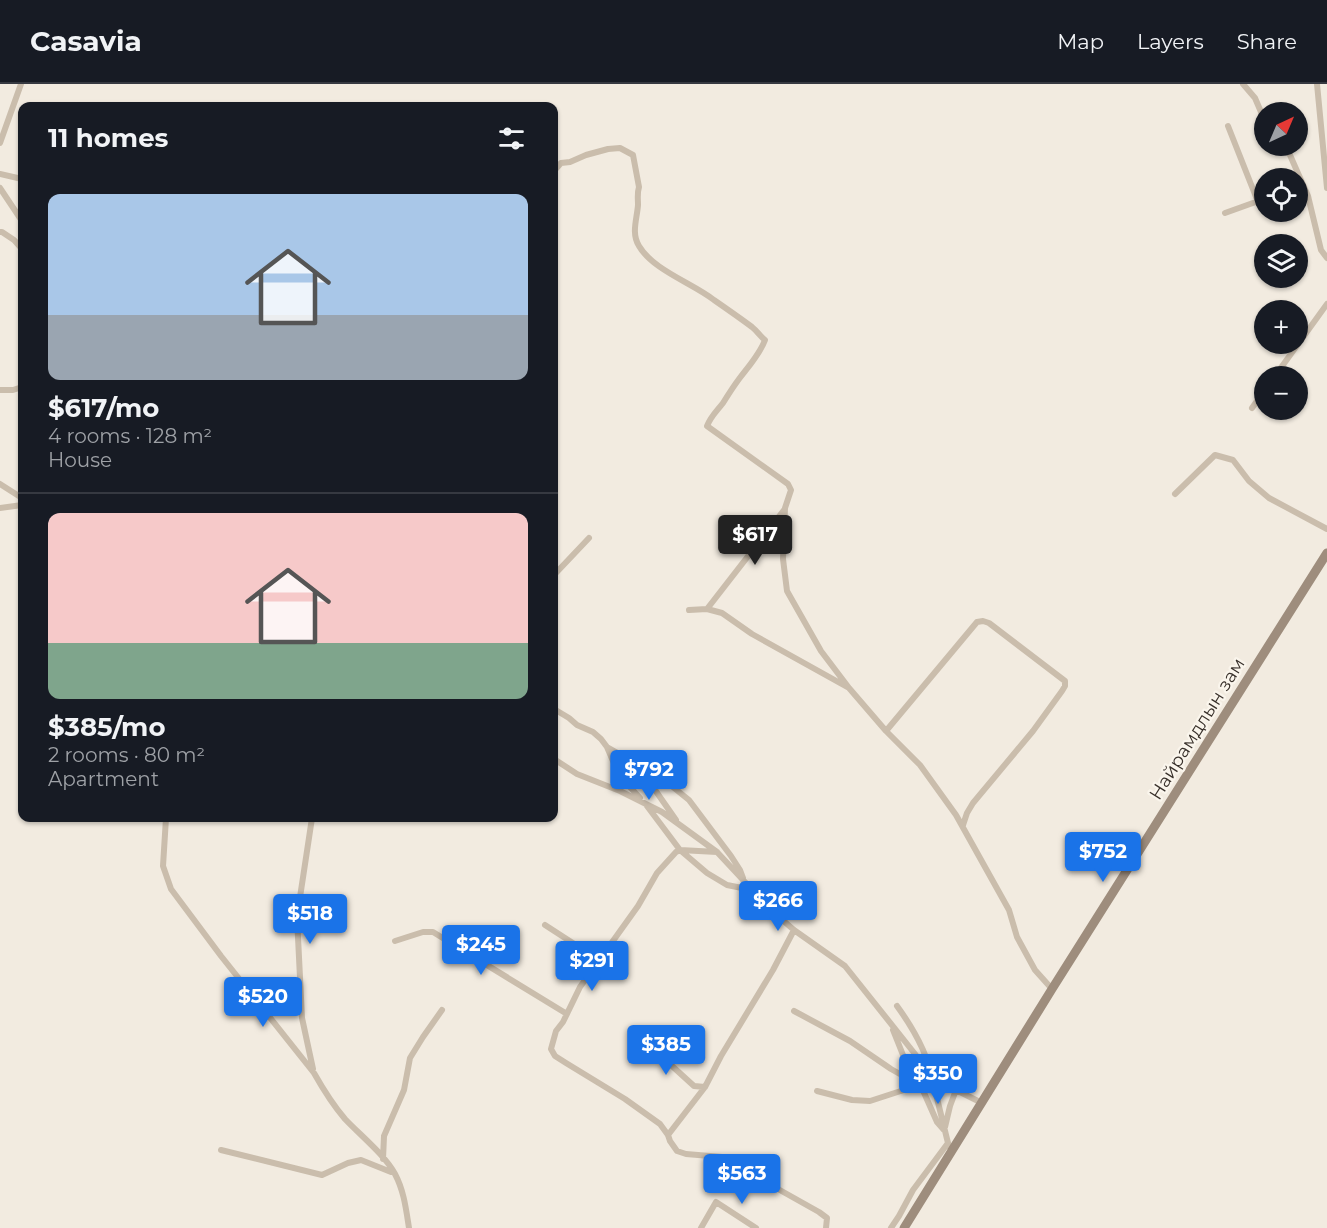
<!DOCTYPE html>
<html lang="en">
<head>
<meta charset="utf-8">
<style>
	body { margin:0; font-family:Montserrat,sans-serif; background:#242831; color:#f1f3f6; height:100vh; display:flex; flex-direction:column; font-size:22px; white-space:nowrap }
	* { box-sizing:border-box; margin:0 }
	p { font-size:20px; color:#9ea1a6 }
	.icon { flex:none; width:33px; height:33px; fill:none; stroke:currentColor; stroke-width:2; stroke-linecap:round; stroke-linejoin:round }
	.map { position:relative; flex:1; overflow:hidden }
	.panel { position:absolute; left:18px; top:18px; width:540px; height:720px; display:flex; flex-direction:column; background:#171b24; border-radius:12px; box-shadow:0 2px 4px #0004 }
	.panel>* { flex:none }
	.needle { width:39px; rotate:44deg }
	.buttons { position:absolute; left:1254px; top:18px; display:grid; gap:12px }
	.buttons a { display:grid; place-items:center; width:54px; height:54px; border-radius:50%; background:#171b24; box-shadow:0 2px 4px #0004; font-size:30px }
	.price { position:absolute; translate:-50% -51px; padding:0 14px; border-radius:6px; background:#1a73e8; color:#fff; font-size:20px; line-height:39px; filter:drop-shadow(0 2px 3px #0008) }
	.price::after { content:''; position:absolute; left:50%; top:36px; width:18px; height:14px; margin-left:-9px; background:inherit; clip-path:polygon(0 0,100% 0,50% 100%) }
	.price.current { background:#222; color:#fff }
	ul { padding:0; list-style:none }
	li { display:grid; align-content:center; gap:12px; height:318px; padding:0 30px }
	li+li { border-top:2px solid #363941 }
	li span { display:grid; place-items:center; height:186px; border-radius:12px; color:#555 }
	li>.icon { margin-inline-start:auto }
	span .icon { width:108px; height:108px; fill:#fffc; stroke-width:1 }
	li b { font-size:26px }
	h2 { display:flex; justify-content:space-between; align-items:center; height:72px; padding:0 30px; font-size:26px }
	header { display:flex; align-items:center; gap:36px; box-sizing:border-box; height:84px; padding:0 30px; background:#171b24; border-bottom:2px solid #363941 }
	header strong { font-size:28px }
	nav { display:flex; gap:33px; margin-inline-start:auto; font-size:21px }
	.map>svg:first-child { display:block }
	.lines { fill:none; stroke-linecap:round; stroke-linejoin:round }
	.minor { stroke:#cabdac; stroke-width:6 }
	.secondary { stroke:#9e8d7d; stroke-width:9 }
	.labels { text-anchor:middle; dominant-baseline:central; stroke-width:4.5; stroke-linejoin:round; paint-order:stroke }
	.street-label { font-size:18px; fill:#38302a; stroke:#faf5ec }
</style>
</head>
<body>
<header>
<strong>Casavia</strong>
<nav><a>Map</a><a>Layers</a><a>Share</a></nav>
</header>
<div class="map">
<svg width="1327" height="1144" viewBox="0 0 1327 1144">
	<rect width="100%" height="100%" fill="#f2ebe0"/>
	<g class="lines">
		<path class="minor" d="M 1243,0 L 1255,14 L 1264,35
			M 1317,0 L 1327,104
			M 1228,42 L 1258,118
			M 0,59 L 21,0
			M 1286,62 L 1308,112 L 1321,166 L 1327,174
			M 554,87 L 561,79 L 570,78 L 586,71 L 608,65 L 620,64 L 633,71 L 639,103 C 637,109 638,115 638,121 C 637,135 631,149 639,162 C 653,186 692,199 714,216 C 727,225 740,234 752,243 C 757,247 760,252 765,256 C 760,270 748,283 739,295 C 733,303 728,311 723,319 C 716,328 711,332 707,342 L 788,400 L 791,406 L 785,424 L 783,475 L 787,507 L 821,567 L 849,604
			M 0,90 L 22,95
			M 0,104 L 22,137
			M 1225,129 L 1264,115
			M 0,148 L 2,148 L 14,156 L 22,165
			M 1275,292 L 1327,220
			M 0,306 L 13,306 L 22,303
			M 1252,324 L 1264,307
			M 0,400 L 22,414
			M 1175,410 L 1215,371 L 1233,376 L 1249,397 L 1269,414 L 1327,445
			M 0,424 L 22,421
			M 554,491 L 589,454
			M 707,525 L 784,426
			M 689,526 L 707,525 L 722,529 L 752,550 L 849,604 L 886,647 L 920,681 L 956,731 L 1009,826 L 1017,853 L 1035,886 L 1052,905
			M 554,625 L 569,634 L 577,641 L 593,648 L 601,655 L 607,663 L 619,691 L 640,714
			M 886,647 L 977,538 L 983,537 L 989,539 L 1065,597 L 1065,602 L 1062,607 L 1033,647 L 973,719 L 967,729 L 963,741
			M 607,663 L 663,695 L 689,716 L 731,772 L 740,786 L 743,794
			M 554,675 L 577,690 L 620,707 L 662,728 L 717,768 L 758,812 L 764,820 L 794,846 L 845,882 L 915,970 L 932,994 L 948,1059 L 952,1067
			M 639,683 L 676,736
			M 647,722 L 680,766 L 707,789 L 727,801 L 752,806
			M 166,734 L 163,782 L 171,805 L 221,872 L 314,989 C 323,1005 333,1021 345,1035 C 360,1051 385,1071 395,1090 C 404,1107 406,1125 409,1144
			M 312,734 L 297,833 L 302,934 L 313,985
			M 717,768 L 680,766 L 676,768 L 657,789 L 638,822 L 580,903 L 563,938 L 556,947 L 551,965 L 555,972 L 566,979 L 625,1015 L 660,1040 L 668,1051 L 670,1057 L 677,1067 L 686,1070 L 722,1073 L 740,1079 L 778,1105 L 819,1128 L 827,1134 L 826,1144
			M 545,841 L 599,876
			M 395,857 L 423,848 L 433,848 L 567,930
			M 897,922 C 913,944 927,968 932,994 L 982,1019
			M 794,927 L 850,957 L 891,985 L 921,1002
			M 893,946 L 903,971 L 921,1002 L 937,1038 L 944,1046
			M 638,951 L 694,1002 L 705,1003
			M 817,1007 L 852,1016 L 870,1017 L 910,1004 L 921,1002
			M 945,1043 L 950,1022 L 956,1006
			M 668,1051 L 705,1003 L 721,972 L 773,886 L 794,846
			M 221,1066 L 322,1091 L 348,1079 L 361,1076 L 391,1088
			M 383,1075 L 384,1052 L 404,1006 L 410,974 L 423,953 L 442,926
			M 701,1144 L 716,1118 L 756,1144
			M 891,1144 L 899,1132 L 913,1106 L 948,1059"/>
		<path class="secondary" d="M 904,1144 L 1052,905 L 1327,469"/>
	</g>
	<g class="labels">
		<g class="street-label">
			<text transform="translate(1197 645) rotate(-58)">Найрамдлын зам</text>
		</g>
	</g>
</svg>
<div class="buttons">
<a><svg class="needle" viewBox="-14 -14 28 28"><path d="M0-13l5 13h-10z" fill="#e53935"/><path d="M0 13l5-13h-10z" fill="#9ea1a6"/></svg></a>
<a><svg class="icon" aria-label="locate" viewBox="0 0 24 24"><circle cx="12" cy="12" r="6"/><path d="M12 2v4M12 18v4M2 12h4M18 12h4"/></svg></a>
<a><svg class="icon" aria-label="layers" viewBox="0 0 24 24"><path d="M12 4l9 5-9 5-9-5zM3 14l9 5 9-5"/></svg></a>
<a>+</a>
<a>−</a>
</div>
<b class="price current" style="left:755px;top:482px">$617</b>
<b class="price" style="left:649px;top:717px">$792</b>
<b class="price" style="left:1103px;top:799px">$752</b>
<b class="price" style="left:778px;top:848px">$266</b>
<b class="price" style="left:310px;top:861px">$518</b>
<b class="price" style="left:481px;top:892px">$245</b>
<b class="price" style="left:592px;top:908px">$291</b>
<b class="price" style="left:263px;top:944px">$520</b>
<b class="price" style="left:666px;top:992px">$385</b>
<b class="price" style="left:938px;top:1021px">$350</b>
<b class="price" style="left:742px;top:1121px">$563</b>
<section class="panel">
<h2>11 homes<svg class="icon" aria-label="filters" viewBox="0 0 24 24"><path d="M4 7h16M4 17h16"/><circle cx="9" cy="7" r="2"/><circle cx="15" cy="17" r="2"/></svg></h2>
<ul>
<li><span style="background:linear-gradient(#a9c7e8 65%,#9aa5b1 0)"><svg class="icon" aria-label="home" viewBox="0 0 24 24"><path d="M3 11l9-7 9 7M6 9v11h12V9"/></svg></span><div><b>$617/mo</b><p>4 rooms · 128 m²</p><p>House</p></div></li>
<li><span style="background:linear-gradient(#f6c9c9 70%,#7fa58c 0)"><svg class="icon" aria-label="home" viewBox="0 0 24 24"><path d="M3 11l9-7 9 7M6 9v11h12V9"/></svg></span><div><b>$385/mo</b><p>2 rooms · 80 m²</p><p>Apartment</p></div></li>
</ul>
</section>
</div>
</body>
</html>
